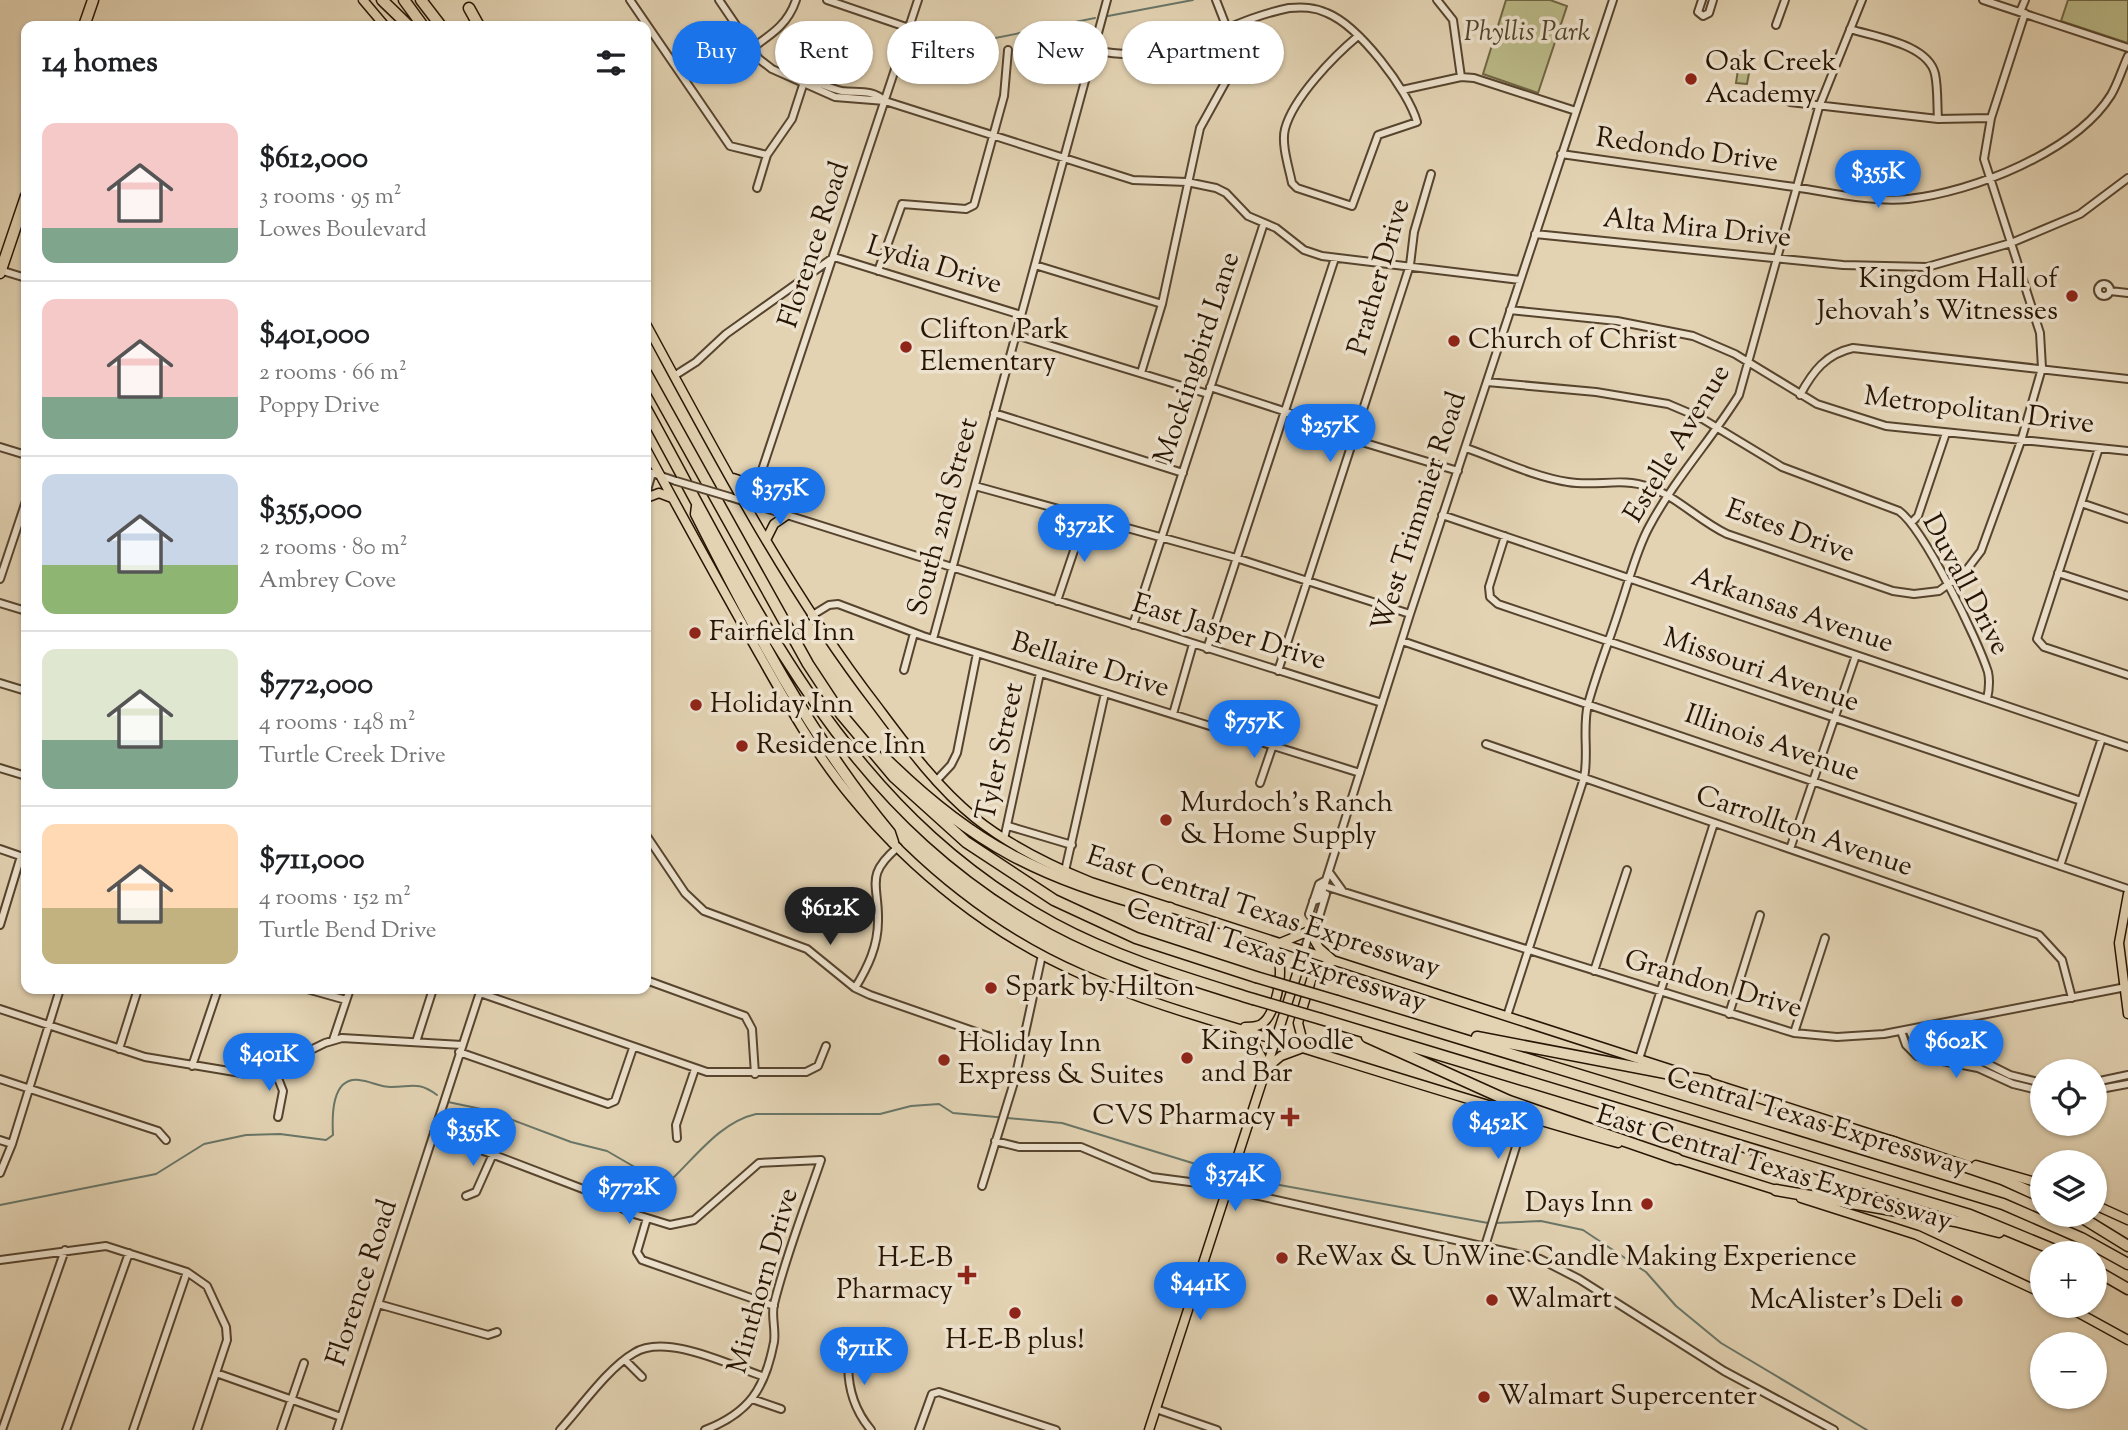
<!DOCTYPE html>
<html lang="en">
<head>
<meta charset="utf-8">
<style>
	body { margin:0; font-family:"Sorts Mill Goudy",serif; background:#f6f6f6; color:#202124; height:100vh; display:flex; flex-direction:column; font-size:26px; white-space:nowrap }
	* { box-sizing:border-box; margin:0 }
	p { font-size:23px; color:#757577 }
	.icon { flex:none; width:38px; height:38px; fill:none; stroke:currentColor; stroke-width:2; stroke-linecap:round; stroke-linejoin:round }
	.map { position:relative; flex:1; overflow:hidden }
	.details { position:absolute; left:21px; top:21px; width:630px; height:973px; display:flex; flex-direction:column; background:#fff; border-radius:14px; box-shadow:0 2px 5px #0004 }
	.details>* { flex:none }
	.top-card { position:absolute; left:672px; top:21px; width:665px; height:63px; display:flex; gap:14px }
	.controls { position:absolute; left:2030px; top:1059px; display:grid; gap:14px }
	.controls a { display:grid; place-items:center; width:77px; height:77px; border-radius:50%; background:#fff; box-shadow:0 2px 5px #0004; font-size:35px }
	.price { position:absolute; translate:-50% -60px; padding:0 16px; border-radius:24px; background:#1a73e8; color:#fff; font-size:23px; line-height:46px; filter:drop-shadow(0 2px 4px #0008) }
	.price::after { content:''; position:absolute; left:50%; top:42px; width:21px; height:16px; margin-left:-10px; background:inherit; clip-path:polygon(0 0,100% 0,50% 100%) }
	.price.current { background:#222; color:#fff }
	ul { padding:0; list-style:none }
	li { display:flex; align-items:center; gap:21px; height:175px; padding:0 21px }
	li+li { border-top:2px solid #e0e0e0 }
	li span { display:grid; place-items:center; flex:none; width:196px; height:140px; border-radius:14px; color:#555 }
	li>.icon { margin-inline-start:auto }
	span .icon { width:84px; height:84px; fill:#fffc; stroke-width:1 }
	li b { font-size:30px }
	h2 { display:flex; justify-content:space-between; align-items:center; height:84px; padding:0 21px; font-size:30px }
	.pill { padding:0 24px; border-radius:32px; background:#fff; box-shadow:0 2px 5px #0004; font-size:24px; line-height:63px }
	.pill.current { background:#1a73e8; color:#fff }
	.map>svg:first-child { display:block }
	.green { fill:#baba88; stroke:#706745; stroke-width:2 }
	.lines { fill:none; stroke-linecap:round; stroke-linejoin:round }
	.stream { stroke:#697668; stroke-width:2 }
	.minor-casing { stroke:#56442e; stroke-width:10 }
	.major-casing { stroke:#271402; stroke-width:11 }
	.highway-casing { stroke:#271402; stroke-width:13 }
	.minor { stroke:#ede2ce; stroke-width:6 }
	.major { stroke:#e3d3b3; stroke-width:8 }
	.highway { stroke:#e3d3b3; stroke-width:10 }
	.minor-bridge-casing { stroke:#56442e; stroke-width:10; stroke-linecap:butt }
	.highway-bridge-casing { stroke:#271402; stroke-width:13; stroke-linecap:butt }
	.minor-bridge { stroke:#ede2ce; stroke-width:6 }
	.highway-bridge { stroke:#e3d3b3; stroke-width:10 }
	.poi-dot { fill:#8f2418; stroke:#ede2ce; stroke-width:2.5 }
	.labels { text-anchor:middle; dominant-baseline:central; stroke-width:7; stroke-linejoin:round; paint-order:stroke }
	.park-label { font-size:28px; font-style:italic; fill:#53462a; stroke:#ede2ce }
	.poi-label { font-size:28px; fill:#271402; stroke:#ede2ce; text-anchor:start }
	.street-label { font-size:28px; fill:#271402; stroke:#ede2ce }
</style>
</head>
<body>
<div class="map">
<svg width="2128" height="1430" viewBox="0 0 2128 1430">
	<rect width="100%" height="100%" fill="#e3d3b3"/>
	<filter id="stains"><feTurbulence type="fractalNoise" baseFrequency=".00286" numOctaves="4"/><feColorMatrix values="0 0 0 0 .2 0 0 0 0 .09 0 0 0 0 .02 0 0 0 .5 -.17"/></filter>
	<radialGradient id="worn" r=".72"><stop offset=".6" stop-color="#630" stop-opacity="0"/><stop offset="1" stop-color="#630" stop-opacity=".3"/></radialGradient>
	<path class="green" d="M 1506,0 L 1550,0 L 1567,6 L 1538,93 L 1483,74 Z
		M 2068,0 L 2128,0 L 2128,43 L 2061,21 Z
		M 1740,56 L 1752,57 L 1747,84 L 1736,83 Z"/>
	<g class="lines">
		<path class="stream" d="M 1108,16 L 1193,0
			M 950,47 L 1095,18
			M 448,1102 L 486,1110 L 571,1142 L 607,1151 L 657,1180 L 673,1178 C 697,1155 721,1122 756,1114 L 880,1114 L 911,1106 L 939,1104 L 953,1113 L 1062,1123 L 1225,1173
			M 1241,1178 L 1488,1223
			M 0,1205 L 156,1174 L 204,1144 L 246,1135 L 280,1134 L 326,1140 L 333,1135 C 332,1117 331,1077 359,1080 C 370,1081 380,1087 391,1087 C 412,1087 418,1081 437,1095
			M 1494,1223 L 1541,1221 L 1583,1230 L 1646,1272 L 1676,1306 L 1721,1343 L 1867,1430"/>
		<g class="minor-casing">
			<path id="minor" d="M 630,0 L 730,146 L 767,155
				M 719,0 L 759,59 L 772,69 L 835,97 L 885,101
				M 827,0 L 909,28
				M 1437,0 L 1453,20 L 1461,77
				M 1702,0 L 1698,12 L 1703,16 L 1709,13 L 1713,0
				M 1983,0 L 2128,48
				M 2020,12 L 2025,0
				M 1776,25 L 1785,0
				M 1850,29 C 1875,37 1928,44 1935,74 C 1938,88 1937,104 1938,119
				M 752,48 C 772,34 788,24 796,0
				M 1093,50 C 1180,68 1212,24 1289,8 C 1303,7 1314,7 1327,13 C 1359,26 1408,90 1417,122 L 1378,135 L 1352,206 L 1297,188 L 1292,183 C 1289,168 1281,144 1285,129 C 1293,98 1334,56 1358,36
				M 804,82 C 818,80 829,89 842,91 C 858,93 872,89 885,101 L 1133,180 L 1187,182 L 1216,188 L 1226,193 L 1248,216 L 1276,228 L 1304,250 L 1322,256 L 1520,280
				M 1402,90 L 1461,77 L 1474,78 L 1576,111
				M 1790,102 L 1938,119 L 1991,118
				M 1561,154 C 1637,165 1712,175 1787,186 C 1824,191 1872,203 1908,199 C 1973,192 2075,152 2111,95 C 2118,83 2122,69 2128,56
				M 757,188 L 767,155 L 792,119 L 804,82
				M 1535,234 L 1843,265 L 1927,267 L 2011,243 L 2080,214 L 2128,178
				M 1035,265 L 1162,304
				M 0,270 L 26,278
				M 878,271 L 902,204 L 966,209 L 974,205 L 1004,96 L 1008,50
				M2098 290a6 6 0 1 1 12 0a6 6 0 1 1-12 0Z
				M 2110,291 L 2128,293
				M 1510,310 L 1617,321 L 1693,336 L 1735,354 L 1817,404 L 1886,426 L 2128,451
				M 1016,335 L 1208,394
				M 1141,373 L 1162,304 L 1200,128 L 1236,63 L 1237,54 L 1216,0
				M 674,376 L 696,362 L 726,334 L 834,257 L 1021,315
				M 1487,382 L 1596,392 L 1668,404 L 1701,418 L 1782,467 L 1899,511 C 1924,529 1978,640 1988,672 C 1990,681 1989,690 1987,699
				M 1210,387 L 1299,416 L 1322,430 L 1458,471
				M 1800,395 C 1813,371 1826,354 1853,348 L 2128,379
				M 994,413 L 1183,473
				M 0,447 L 26,455
				M 1466,448 C 1498,459 1534,477 1568,482 C 1596,487 1621,477 1649,487 C 1678,497 1699,521 1727,534 L 1893,591 L 1914,594 L 1939,591 L 1965,572 L 1981,551 L 2021,441 L 2042,368 L 2040,333 L 1984,159 L 1991,118 L 2025,13
				M 2099,448 L 2037,639 L 2044,647 L 2128,675
				M 646,471 L 676,481
				M 975,486 L 1236,558 L 1410,614
				M 646,494 L 652,473
				M 730,497 L 1382,703
				M 744,501 L 761,473 L 918,0
				M 2081,503 L 2128,519
				M 1442,515 L 2128,747
				M 1912,522 L 1918,516 L 1946,433
				M 1505,536 L 1489,587 L 1490,597 L 1498,604 L 2081,801
				M 2058,573 L 2128,596
				M 0,579 L 26,501
				M 1057,601 L 1085,518
				M 0,603 L 26,611
				M 811,616 L 829,605 L 838,604 L 923,636 L 1360,773
				M 1133,625 L 1264,223
				M 933,639 L 1107,0
				M 1402,641 L 2128,889
				M 1207,649 L 1335,258
				M 904,670 L 914,633
				M 1278,671 L 1410,265 L 1414,232 L 1431,174
				M 0,683 L 26,691
				M 1173,714 L 1193,644
				M 1486,744 L 2039,935 L 2062,960 L 2072,998
				M 0,768 L 26,776
				M 936,781 L 951,765 L 957,753 L 977,653
				M 1260,783 L 1273,745
				M 1008,826 L 1072,845
				M 646,835 L 685,893 L 704,911 L 807,949 L 855,988 L 870,995 L 1022,1048
				M 1004,839 L 1040,673
				M 0,849 L 26,858
				M 1790,849 L 1856,655
				M 2060,866 L 2102,738
				M 1065,871 L 1105,693
				M 1329,872 L 1342,890
				M 1328,887 L 1794,1033 L 1837,1037 L 1884,1034 L 2126,987
				M 1313,901 L 1320,899 L 1410,614 L 1613,0
				M 1313,920 L 1309,914 L 1319,884 L 1326,880
				M 0,925 L 21,856
				M 1304,952 L 1313,920 L 1319,917 L 1326,894
				M 1594,971 L 1627,870
				M 646,980 L 745,1016 L 752,1029 L 755,1074
				M 855,988 C 868,967 878,946 878,921 C 879,884 864,876 898,847
				M 307,989 L 346,1000
				M 480,993 L 707,1072 L 806,1072 L 818,1066 L 826,1046
				M 0,1009 L 145,1057 L 247,1074 L 266,1072 L 325,1043 L 342,1038 L 462,1045
				M 1729,1014 L 1760,915
				M 1507,1016 L 1584,778 C 1589,753 1582,729 1588,704 C 1597,671 1610,639 1620,607 C 1629,581 1636,551 1649,527 C 1674,480 1711,440 1739,395 L 1819,107 L 1862,0
				M 1909,1029 L 1915,1043 L 1924,1051 L 1982,1061 L 2010,1075 L 2042,1083
				M 1901,1031 L 1906,1045 L 1917,1056 L 1978,1068 L 2013,1084 L 2042,1091
				M 1794,1033 L 1825,938
				M 333,1040 L 350,989
				M 416,1042 L 433,989
				M 119,1049 L 138,989
				M 459,1052 L 608,1104 L 615,1101 L 633,1048
				M 1639,1059 L 1714,823
				M 192,1066 L 218,989
				M 274,1068 L 283,1091 L 278,1117
				M 0,1079 L 158,1131 L 166,1140
				M 2095,1082 L 2128,1075
				M 2095,1090 L 2128,1084
				M 434,1132 L 596,1194 L 631,1213 L 670,1225 L 694,1220 L 759,1163 L 821,1160 C 805,1207 786,1255 774,1304 C 771,1316 776,1329 774,1342 C 765,1389 749,1413 705,1430
				M 677,1138 L 676,1125 L 695,1069
				M 0,1140 L 12,1144
				M 995,1141 L 1019,1147 L 1081,1147 L 1152,1177 L 1205,1184 L 1540,1259 L 1579,1279 L 1724,1371 L 1834,1430
				M 0,1173 L 12,1144 L 60,989
				M 982,1186 L 1015,1079 L 1042,955
				M 466,1196 L 476,1192 L 493,1154
				M 647,1218 L 637,1252 L 642,1260 L 774,1306
				M 1485,1246 L 1525,1118
				M 0,1260 L 106,1246 L 187,1272 L 207,1286 L 226,1327 L 227,1340 L 197,1430
				M 378,1304 L 488,1335 L 497,1332
				M 850,1346 C 845,1377 850,1405 871,1430
				M 625,1360 L 642,1377
				M 216,1373 L 341,1417
				M 752,1399 L 781,1409
				M 1156,1409 L 1217,1430
				M 2,1430 L 65,1250
				M 66,1430 L 129,1253
				M 133,1430 L 187,1272
				M 281,1430 L 304,1363
				M 337,1430 L 481,989
				M 560,1430 C 581,1407 608,1368 634,1353 C 666,1333 729,1365 762,1376
				M 919,1430 L 932,1394 L 939,1392 L 1056,1430"/>
		</g>
		<g class="major-casing">
			<path id="major" d="M 363,0 L 385,26
				M 646,324 C 717,455 786,588 877,706 C 907,746 936,786 975,818 C 1010,846 1049,865 1091,882 L 1676,1071
				M 646,449 C 681,514 717,579 753,643 C 783,696 812,750 852,798 C 912,871 993,936 1081,974 C 1154,1006 1232,1026 1309,1050 C 1412,1082 1514,1114 1618,1143
				M 733,478 L 745,482 L 759,478
				M 646,498 L 659,493 L 672,498
				M 766,540 L 774,524 L 787,515
				M 2128,894 L 2119,943 L 2128,1014
				M 1280,943 L 1309,931 L 1319,948 L 1334,961 L 1317,969 L 1312,977 L 1298,1023 L 1303,1042 L 1309,1049
				M 1245,1027 C 1252,1027 1260,1027 1265,1021 C 1278,1008 1288,957 1271,944
				M 1240,1031 L 1253,1041 L 1267,1068
				M 1269,1066 L 1281,1056 L 1300,1049
				M 1702,1080 L 1896,1142
				M 1671,1157 L 1779,1191
				M 1976,1165 L 2042,1184
				M 1801,1198 L 1917,1235 L 2042,1293
				M 2095,1205 L 2128,1220
				M 2066,1306 L 2128,1340
				M 1149,1430 L 1304,952"/>
		</g>
		<g class="highway-casing">
			<path id="highway" d="M 382,0 L 409,26
				M 404,0 L 423,26
				M 421,0 L 441,26
				M 469,8 L 479,26
				M 84,26 L 93,0
				M 0,273 L 26,196
				M 646,373 L 808,664 L 841,714 L 894,777 L 966,842 L 1054,900 L 1136,938 L 1256,977
				M 646,409 C 757,610 843,809 1054,924 C 1117,958 1186,978 1253,999
				M 697,506 L 696,514 C 753,627 809,735 890,833 L 893,842
				M 885,758 C 974,846 1041,878 1161,910 L 1170,908
				M 1337,1001 L 2003,1204 L 2081,1238 L 2128,1264
				M 1321,1019 L 1970,1215 L 2062,1253
				M 1367,1037 L 1509,1101 L 1677,1159
				M 1477,1037 L 1707,1081
				M 1890,1141 L 2002,1179 L 2042,1197
				M 1776,1190 L 1955,1221 L 1999,1232
				M 2076,1214 L 2128,1246
				M 2095,1270 L 2128,1289"/>
		</g>
		<use href="#minor" class="minor"/>
		<use href="#major" class="major"/>
		<use href="#highway" class="highway"/>
		<g class="minor-bridge-casing">
			<path id="minor-bridge" d="M 676,481 L 730,497"/>
		</g>
		<g class="highway-bridge-casing">
			<path id="highway-bridge" d="M 1256,977 L 1337,1001
				M 1253,999 L 1321,1019"/>
		</g>
		<use href="#minor-bridge" class="minor-bridge"/>
		<use href="#highway-bridge" class="highway-bridge"/>
	</g>
	<g class="poi-dot">
		<circle cx="1691" cy="79" r="7"/>
		<circle cx="2072" cy="296" r="7"/>
		<circle cx="1454" cy="341" r="7"/>
		<circle cx="906" cy="347" r="7"/>
		<circle cx="695" cy="633" r="7"/>
		<circle cx="696" cy="705" r="7"/>
		<circle cx="742" cy="746" r="7"/>
		<circle cx="1166" cy="820" r="7"/>
		<circle cx="991" cy="988" r="7"/>
		<circle cx="1187" cy="1058" r="7"/>
		<circle cx="944" cy="1060" r="7"/>
		<path d="M1286.5 1106.5h7v7h7v7h-7v7h-7v-7h-7v-7h7z"/>
		<circle cx="1647" cy="1204" r="7"/>
		<circle cx="1282" cy="1258" r="7"/>
		<path d="M963.5 1264.5h7v7h7v7h-7v7h-7v-7h-7v-7h7z"/>
		<circle cx="1492" cy="1300" r="7"/>
		<circle cx="1957" cy="1301" r="7"/>
		<circle cx="1015" cy="1313" r="7"/>
		<circle cx="1484" cy="1397" r="7"/>
	</g>
	<g class="labels">
		<g class="park-label">
			<text x="1527" y="33">Phyllis Park</text>
		</g>
		<g class="poi-label">
			<text x="1705" y="63">Oak Creek<tspan x="1705" dy="32">Academy</tspan></text>
			<text x="2058" y="280" text-anchor="end">Kingdom Hall of<tspan x="2058" dy="32">Jehovah's Witnesses</tspan></text>
			<text x="920" y="331">Clifton Park<tspan x="920" dy="32">Elementary</tspan></text>
			<text x="1468" y="341">Church of Christ</text>
			<text x="709" y="633">Fairfield Inn</text>
			<text x="710" y="705">Holiday Inn</text>
			<text x="756" y="746">Residence Inn</text>
			<text x="1180" y="804">Murdoch's Ranch<tspan x="1180" dy="32">&amp; Home Supply</tspan></text>
			<text x="1005" y="988">Spark by Hilton</text>
			<text x="1201" y="1042">King Noodle<tspan x="1201" dy="32">and Bar</tspan></text>
			<text x="958" y="1044">Holiday Inn<tspan x="958" dy="32">Express &amp; Suites</tspan></text>
			<text x="1276" y="1117" text-anchor="end">CVS Pharmacy</text>
			<text x="1633" y="1204" text-anchor="end">Days Inn</text>
			<text x="1296" y="1258">ReWax &amp; UnWine Candle Making Experience</text>
			<text x="953" y="1259" text-anchor="end">H-E-B<tspan x="953" dy="32">Pharmacy</tspan></text>
			<text x="1506" y="1300">Walmart</text>
			<text x="1943" y="1301" text-anchor="end">McAlister's Deli</text>
			<text x="1015" y="1341" text-anchor="middle">H-E-B plus!</text>
			<text x="1498" y="1397">Walmart Supercenter</text>
		</g>
		<g class="street-label">
			<text transform="translate(1687 151) rotate(8)">Redondo Drive</text>
			<text transform="translate(1697 229) rotate(6)">Alta Mira Drive</text>
			<text transform="translate(815 245) rotate(-72)">Florence Road</text>
			<text transform="translate(934 266) rotate(17)">Lydia Drive</text>
			<text transform="translate(1380 277) rotate(-74)">Prather Drive</text>
			<text transform="translate(1198 358) rotate(-72)">Mockingbird Lane</text>
			<text transform="translate(1979 411) rotate(7)">Metropolitan Drive</text>
			<text transform="translate(1678 444) rotate(-59)">Estelle Avenue</text>
			<text transform="translate(1420 512) rotate(-72)">West Trimmier Road</text>
			<text transform="translate(944 517) rotate(-75)">South 2nd Street</text>
			<text transform="translate(1790 532) rotate(20)">Estes Drive</text>
			<text transform="translate(1965 585) rotate(62)">Duvall Drive</text>
			<text transform="translate(1792 611) rotate(19)">Arkansas Avenue</text>
			<text transform="translate(1229 633) rotate(17)">East Jasper Drive</text>
			<text transform="translate(1090 666) rotate(17)">Bellaire Drive</text>
			<text transform="translate(1761 671) rotate(19)">Missouri Avenue</text>
			<text transform="translate(1772 744) rotate(19)">Illinois Avenue</text>
			<text transform="translate(1001 752) rotate(-78)">Tyler Street</text>
			<text transform="translate(1804 832) rotate(19)">Carrollton Avenue</text>
			<text transform="translate(1263 913) rotate(18)">East Central Texas Expressway</text>
			<text transform="translate(1276 956) rotate(18)">Central Texas Expressway</text>
			<text transform="translate(1713 985) rotate(16)">Grandon Drive</text>
			<text transform="translate(1817 1123) rotate(17)">Central Texas Expressway</text>
			<text transform="translate(1774 1169) rotate(17)">East Central Texas Expressway</text>
			<text transform="translate(764 1281) rotate(-74)">Minthorn Drive</text>
			<text transform="translate(363 1283) rotate(-72)">Florence Road</text>
		</g>
	</g>
	<rect width="100%" height="100%" filter="url(#stains)"/>
	<rect width="100%" height="100%" fill="url(#worn)"/>
</svg>
<div class="controls">
<a><svg class="icon" aria-label="locate" viewBox="0 0 24 24"><circle cx="12" cy="12" r="6"/><path d="M12 2v4M12 18v4M2 12h4M18 12h4"/></svg></a>
<a><svg class="icon" aria-label="layers" viewBox="0 0 24 24"><path d="M12 4l9 5-9 5-9-5zM3 14l9 5 9-5"/></svg></a>
<a>+</a>
<a>−</a>
</div>
<b class="price" style="left:1878px;top:210px">$355K</b>
<b class="price" style="left:1330px;top:464px">$257K</b>
<b class="price" style="left:780px;top:527px">$375K</b>
<b class="price" style="left:1084px;top:564px">$372K</b>
<b class="price" style="left:1254px;top:760px">$757K</b>
<b class="price current" style="left:830px;top:947px">$612K</b>
<b class="price" style="left:1956px;top:1080px">$602K</b>
<b class="price" style="left:269px;top:1093px">$401K</b>
<b class="price" style="left:1498px;top:1161px">$452K</b>
<b class="price" style="left:473px;top:1168px">$355K</b>
<b class="price" style="left:1235px;top:1213px">$374K</b>
<b class="price" style="left:629px;top:1226px">$772K</b>
<b class="price" style="left:1200px;top:1322px">$441K</b>
<b class="price" style="left:864px;top:1387px">$711K</b>
<div class="top-card">
<a class="pill current">Buy</a>
<a class="pill">Rent</a>
<a class="pill">Filters</a>
<a class="pill">New</a>
<a class="pill">Apartment</a>
</div>
<section class="details">
<h2>14 homes<svg class="icon" aria-label="filters" viewBox="0 0 24 24"><path d="M4 7h16M4 17h16"/><circle cx="9" cy="7" r="2"/><circle cx="15" cy="17" r="2"/></svg></h2>
<ul>
<li><span style="background:linear-gradient(#f6c9c9 75%,#7fa58c 0)"><svg class="icon" aria-label="home" viewBox="0 0 24 24"><path d="M3 11l9-7 9 7M6 9v11h12V9"/></svg></span><div><b>$612,000</b><p>3 rooms · 95 m²</p><p>Lowes Boulevard</p></div></li>
<li><span style="background:linear-gradient(#f6c9c9 70%,#7fa58c 0)"><svg class="icon" aria-label="home" viewBox="0 0 24 24"><path d="M3 11l9-7 9 7M6 9v11h12V9"/></svg></span><div><b>$401,000</b><p>2 rooms · 66 m²</p><p>Poppy Drive</p></div></li>
<li><span style="background:linear-gradient(#c9d6e8 65%,#8fb573 0)"><svg class="icon" aria-label="home" viewBox="0 0 24 24"><path d="M3 11l9-7 9 7M6 9v11h12V9"/></svg></span><div><b>$355,000</b><p>2 rooms · 80 m²</p><p>Ambrey Cove</p></div></li>
<li><span style="background:linear-gradient(#dfe7d0 65%,#7fa58c 0)"><svg class="icon" aria-label="home" viewBox="0 0 24 24"><path d="M3 11l9-7 9 7M6 9v11h12V9"/></svg></span><div><b>$772,000</b><p>4 rooms · 148 m²</p><p>Turtle Creek Drive</p></div></li>
<li><span style="background:linear-gradient(#ffd9b3 60%,#c2b280 0)"><svg class="icon" aria-label="home" viewBox="0 0 24 24"><path d="M3 11l9-7 9 7M6 9v11h12V9"/></svg></span><div><b>$711,000</b><p>4 rooms · 152 m²</p><p>Turtle Bend Drive</p></div></li>
</ul>
</section>
</div>
</body>
</html>
